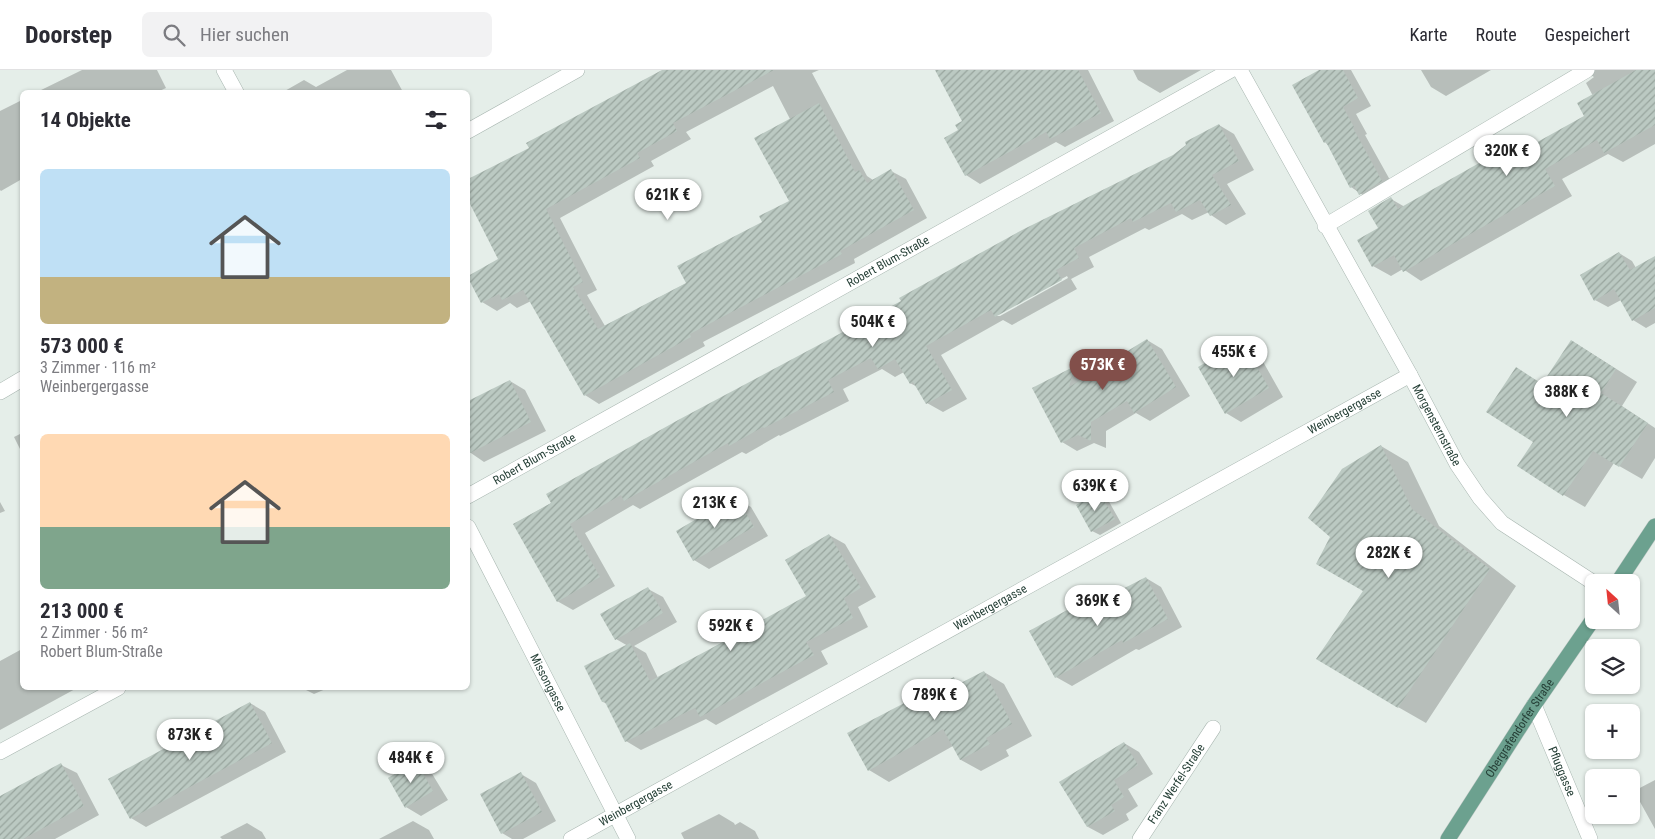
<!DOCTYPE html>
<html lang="de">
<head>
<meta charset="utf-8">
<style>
	body { margin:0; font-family:"Roboto Condensed",sans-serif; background:#f2f2f3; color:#2b2b33; height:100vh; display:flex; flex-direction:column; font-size:19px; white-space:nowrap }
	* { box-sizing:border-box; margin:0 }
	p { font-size:16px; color:#7c7c81 }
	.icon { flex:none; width:28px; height:28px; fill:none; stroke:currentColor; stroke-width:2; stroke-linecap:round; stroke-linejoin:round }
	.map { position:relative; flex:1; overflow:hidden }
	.details { position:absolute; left:20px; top:20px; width:450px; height:600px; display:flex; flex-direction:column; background:#fff; border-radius:8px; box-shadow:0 1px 4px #0004 }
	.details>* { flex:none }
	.needle { width:32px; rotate:333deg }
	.buttons { position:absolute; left:1585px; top:504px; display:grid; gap:10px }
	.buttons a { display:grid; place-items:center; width:55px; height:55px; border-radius:8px; background:#fff; box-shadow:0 1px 4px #0004; font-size:25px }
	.price { position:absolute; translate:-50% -42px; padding:0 11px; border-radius:18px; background:#fff; color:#222; font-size:16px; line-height:32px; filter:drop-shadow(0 1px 2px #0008) }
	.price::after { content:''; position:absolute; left:50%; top:30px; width:15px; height:11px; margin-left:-8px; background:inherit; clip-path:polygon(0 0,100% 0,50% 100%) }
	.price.active { background:#824f4a; color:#fff }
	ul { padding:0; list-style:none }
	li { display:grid; align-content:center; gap:10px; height:265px; padding:0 20px }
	li span { display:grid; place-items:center; height:155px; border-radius:8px; color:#555 }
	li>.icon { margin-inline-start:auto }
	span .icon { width:90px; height:90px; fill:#fffc; stroke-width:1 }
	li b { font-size:21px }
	h2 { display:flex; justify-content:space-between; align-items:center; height:60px; padding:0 20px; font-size:21px }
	header { display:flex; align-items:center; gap:30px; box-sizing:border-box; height:70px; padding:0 25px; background:#fff; border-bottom:1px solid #e1e1e2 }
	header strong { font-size:24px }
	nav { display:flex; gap:28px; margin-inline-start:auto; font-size:18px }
	.search { width:350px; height:45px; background:#f2f2f3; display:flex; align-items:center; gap:12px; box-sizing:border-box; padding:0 18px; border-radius:8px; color:#7c7c81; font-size:19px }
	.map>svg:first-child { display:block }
	.shadow { fill:#0003; fill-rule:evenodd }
	.building { fill:url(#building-hatch) }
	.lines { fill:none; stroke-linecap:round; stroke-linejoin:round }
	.street-casing { stroke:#a8b6b0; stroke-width:16 }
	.primary-casing { stroke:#c2c9c7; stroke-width:16 }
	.street { stroke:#fff; stroke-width:15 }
	.primary { stroke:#6ca18f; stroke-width:15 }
	.labels { text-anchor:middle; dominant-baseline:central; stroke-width:4; stroke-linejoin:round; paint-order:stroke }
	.street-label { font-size:12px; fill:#253f36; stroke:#f6faf8 }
</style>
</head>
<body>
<header>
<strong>Doorstep</strong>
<div class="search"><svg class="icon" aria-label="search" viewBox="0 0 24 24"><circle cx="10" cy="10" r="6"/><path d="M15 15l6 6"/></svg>Hier suchen</div>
<nav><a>Karte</a><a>Route</a><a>Gespeichert</a></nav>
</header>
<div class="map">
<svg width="1655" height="769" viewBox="0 0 1655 769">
	<defs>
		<pattern id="building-hatch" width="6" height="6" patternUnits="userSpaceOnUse" patternTransform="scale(1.25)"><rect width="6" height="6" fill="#bbc9c2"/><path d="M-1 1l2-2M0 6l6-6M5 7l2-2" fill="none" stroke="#98a59e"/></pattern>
	</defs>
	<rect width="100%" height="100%" fill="#e5eee9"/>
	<path class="shadow" d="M 82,0 L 157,0 L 166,18 L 157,22 L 37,22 Z
		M 347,0 L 391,0 L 403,22 L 283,22 L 304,10 L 316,17 Z
		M 673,0 L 819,0 L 812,3 L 867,106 L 873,110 L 891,101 L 906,109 L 927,148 L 854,189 L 855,193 L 703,272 L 705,276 L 599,334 L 585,325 L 531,231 L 517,238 L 510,233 L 497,241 L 482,232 L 499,190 L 468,127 L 468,110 L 531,78 ZM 773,16 L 790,49 L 791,131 L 687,213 L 605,256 L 587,225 L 597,220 L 560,148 L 654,96 L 651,91 L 691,69 L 686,62 Z
		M 936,0 L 1088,0 L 1114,51 L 1065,77 L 1056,72 L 980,114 L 966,105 L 946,68 L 960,61 L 964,52 Z
		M 1133,0 L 1201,0 L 1160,23 L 1138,10 Z
		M 1322,0 L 1351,0 L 1371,36 L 1356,44 L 1367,64 L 1365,65 L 1395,119 L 1373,132 L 1351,117 L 1328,75 L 1325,72 Z
		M 1421,0 L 1491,0 L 1446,26 L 1431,17 Z
		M 1583,0 L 1655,0 L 1655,74 L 1623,92 L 1608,84 L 1562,109 L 1572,126 L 1421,211 L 1403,199 L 1391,206 L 1373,196 L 1380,159 L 1391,129 L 1405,137 L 1527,68 L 1537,74 L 1585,47 L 1593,26 L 1586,13 L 1594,7 Z
		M 22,30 L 22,109 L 1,121 L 0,120 L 0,41 Z
		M 1219,55 L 1234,64 L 1254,100 L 1227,114 L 1246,144 L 1226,155 L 1211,145 L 1209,142 L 1192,150 L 1182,144 L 1149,160 L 1145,158 L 1089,187 L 1094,197 L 1071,209 L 1077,219 L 1012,255 L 1003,250 L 941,285 L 967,329 L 943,342 L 927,333 L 919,318 L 910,313 L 904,302 L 895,307 L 882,299 L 843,319 L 849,331 L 780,366 L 779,365 L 746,384 L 742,382 L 640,439 L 633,435 L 585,463 L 615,516 L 573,540 L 557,531 L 514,454 L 1173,86 ZM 1067,206 L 1068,208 L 1000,246 L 995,246 Z
		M 1619,183 L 1632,191 L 1636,198 L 1655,187 L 1655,253 L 1646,258 L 1633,250 L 1621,230 L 1608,237 L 1595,230 Z
		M 1147,270 L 1162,279 L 1190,326 L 1150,351 L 1136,343 L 1106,361 L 1106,378 L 1094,373 L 1077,381 L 1062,372 L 1034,319 L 1075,297 L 1090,306 Z
		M 1572,271 L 1637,312 L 1622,336 L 1655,358 L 1655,388 L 1642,409 L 1614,393 L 1585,437 L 1564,425 L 1535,372 L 1516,299 L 1543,314 Z
		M 1242,272 L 1257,281 L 1283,327 L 1241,352 L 1226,343 Z
		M 510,311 L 525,320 L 546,361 L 484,392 L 468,381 L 468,333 Z
		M 22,363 L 22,383 L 14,367 Z
		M 1381,376 L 1408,392 L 1439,456 L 1516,516 L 1426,653 L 1398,637 L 1364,522 Z
		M 1099,423 L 1107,428 L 1121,453 L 1100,465 L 1092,461 Z
		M 736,428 L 751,437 L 768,466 L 709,499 L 694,490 Z
		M 0,432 L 5,441 L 0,443 Z
		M 829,465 L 845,474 L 876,527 L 858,537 L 868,557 L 821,581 L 828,594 L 716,655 L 706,649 L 641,680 L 626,671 L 607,634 L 603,632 L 628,576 L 616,569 L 648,519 L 663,527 L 677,552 L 634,576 L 646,583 L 658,608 L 808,527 Z
		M 1146,508 L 1161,517 L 1182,557 L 1139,580 L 1136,579 L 1072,616 L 1056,607 L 1069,540 L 1076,545 Z
		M 22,579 L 22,618 L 77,618 L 0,660 L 0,591 Z
		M 984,602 L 1004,614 L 1032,666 L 1006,680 L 1009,686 L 981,701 L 961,690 L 953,676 L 889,712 L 869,700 L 954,609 L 962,614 Z
		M 302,618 L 328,618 L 314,624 Z
		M 250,633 L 265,642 L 286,682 L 146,757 L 131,748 Z
		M 1124,673 L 1139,682 L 1153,704 L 1128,719 L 1138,736 L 1126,744 L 1129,750 L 1103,765 L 1088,757 Z
		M 416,693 L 431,702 L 448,730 L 421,746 L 406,737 Z
		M 61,695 L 77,703 L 99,745 L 55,769 L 0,769 L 0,727 Z
		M 521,704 L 536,713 L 556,751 L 523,769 L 512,769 L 502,763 L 482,725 Z
		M 1655,710 L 1655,759 L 1634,721 Z
		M 719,744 L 734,753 L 735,755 L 740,752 L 755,761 L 759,769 L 684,769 L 681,763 Z
		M 413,751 L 429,760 L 434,769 L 379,769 Z
		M 247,753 L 262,762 L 266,769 L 222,769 L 220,767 Z"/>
	<path class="building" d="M 662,0 L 774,0 L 673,53 L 677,61 L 637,83 L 640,88 L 546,139 L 583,212 L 573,217 L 598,259 L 686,213 L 677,196 L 762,152 L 759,146 L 789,131 L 754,68 L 819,33 L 855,102 L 859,100 L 867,113 L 891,99 L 914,140 L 840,181 L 842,184 L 690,264 L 691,267 L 584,326 L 523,220 L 502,230 L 499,224 L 481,233 L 468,208 L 468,206 L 498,189 L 468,130 L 468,109 L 529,78 L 526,73 Z
		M 935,0 L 1078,0 L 1101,43 L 1050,69 L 1046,62 L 965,106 L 944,68 L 958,60 L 955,55 L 962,51 Z
		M 1319,0 L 1343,0 L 1358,28 L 1343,37 L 1354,57 L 1353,58 L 1382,111 L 1359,125 L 1354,116 L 1350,118 L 1326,72 L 1324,73 L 1292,15 Z
		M 1636,0 L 1655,0 L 1655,55 L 1604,83 L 1597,70 L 1545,99 L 1555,116 L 1403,202 L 1394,185 L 1372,197 L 1357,170 L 1378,158 L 1368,141 L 1391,127 L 1398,139 L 1527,66 L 1532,75 L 1584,46 L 1577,33 Z
		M 1219,54 L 1239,91 L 1212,105 L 1231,135 L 1210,146 L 1200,130 L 1176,142 L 1171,133 L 1133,152 L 1131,148 L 1074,178 L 1079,188 L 1056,200 L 1062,210 L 995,247 L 991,240 L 926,276 L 952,320 L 926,334 L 913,312 L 910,314 L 895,289 L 878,299 L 871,288 L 828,310 L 834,322 L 764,358 L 763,357 L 729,376 L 728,373 L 624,431 L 621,425 L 570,454 L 600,507 L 557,532 L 513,454 L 551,433 L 546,424 L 680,349 L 901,231 L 899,228 L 1022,160 L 1173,85 L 1186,75 L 1185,72 Z
		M 1619,182 L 1630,200 L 1655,186 L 1655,238 L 1632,251 L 1614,219 L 1594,231 L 1580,205 Z
		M 1147,269 L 1176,317 L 1134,343 L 1127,331 L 1091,352 L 1091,371 L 1078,365 L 1061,373 L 1032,318 L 1075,296 L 1069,317 Z
		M 1571,270 L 1616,299 L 1601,323 L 1648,353 L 1619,397 L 1593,381 L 1563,426 L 1517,396 L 1533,372 L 1486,342 L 1516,297 L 1542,314 Z
		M 1242,271 L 1269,318 L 1225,344 L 1198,297 Z
		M 510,310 L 531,352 L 468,384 L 468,331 Z
		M 1381,375 L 1412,439 L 1490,499 L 1398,638 L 1316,589 L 1363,521 L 1316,494 L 1330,467 L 1308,448 L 1342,399 Z
		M 1099,422 L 1115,449 L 1091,462 L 1076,435 Z
		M 736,426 L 754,457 L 693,491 L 676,461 Z
		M 829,464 L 861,518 L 844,528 L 853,548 L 806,572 L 814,585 L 773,607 L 700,647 L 695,638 L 625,672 L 605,632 L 602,632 L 584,596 L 630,573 L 650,611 L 710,579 L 806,526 L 785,490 Z
		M 1146,507 L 1168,549 L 1123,573 L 1122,570 L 1055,608 L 1029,561 L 1069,539 L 1072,545 Z
		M 648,517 L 663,543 L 615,570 L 600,544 Z
		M 984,601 L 1012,654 L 986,668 L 990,674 L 960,690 L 943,659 L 868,701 L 847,663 L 954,607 L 957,615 Z
		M 250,632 L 272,673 L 130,749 L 108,709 Z
		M 1124,672 L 1138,695 L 1114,710 L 1124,727 L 1111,735 L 1115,741 L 1087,757 L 1059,712 Z
		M 416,691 L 433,721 L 405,738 L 388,708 Z
		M 61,693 L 84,736 L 23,769 L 0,769 L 0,726 Z
		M 521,702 L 542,742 L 501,764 L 480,724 Z"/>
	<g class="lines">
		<g class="street-casing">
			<g id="street">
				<path d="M 224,0 L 236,22"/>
				<path id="s1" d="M 1240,0 L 1410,305 L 1457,394 L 1480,428 L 1502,453 L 1594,513"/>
				<path d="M 468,61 L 577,0"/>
				<path d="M 1325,156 L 1587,0"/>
				<path d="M 0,322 L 22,309"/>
				<path id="s2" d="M 468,426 L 1231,0"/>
				<path id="s3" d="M 468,457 L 628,769"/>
				<path id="s4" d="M 1534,635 L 1590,769"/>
				<path d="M 0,682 L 118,618"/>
				<path id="s5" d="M 571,769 L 1410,305"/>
				<path id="s6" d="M 1140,769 L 1213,658"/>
			</g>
		</g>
		<g class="primary-casing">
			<g id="primary">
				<path d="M 1618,512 L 1655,456"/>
				<path id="s7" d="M 1448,769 L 1534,635 L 1594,548"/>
			</g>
		</g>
		<use href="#street" class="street"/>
		<use href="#primary" class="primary"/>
	</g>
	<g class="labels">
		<g class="street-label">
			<text stroke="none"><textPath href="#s2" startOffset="481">Robert Blum-Straße</textPath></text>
			<text stroke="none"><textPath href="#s5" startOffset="884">Weinbergergasse</textPath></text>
			<text stroke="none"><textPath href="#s1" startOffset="406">Morgensternstraße</textPath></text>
			<text stroke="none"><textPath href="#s2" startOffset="76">Robert Blum-Straße</textPath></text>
			<text stroke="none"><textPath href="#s5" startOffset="479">Weinbergergasse</textPath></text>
			<text stroke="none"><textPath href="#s3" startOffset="175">Missongasse</textPath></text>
			<text stroke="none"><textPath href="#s7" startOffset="132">Obergrafendorfer Straße</textPath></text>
			<text stroke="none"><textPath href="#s4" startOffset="72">Pfluggasse</textPath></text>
			<text stroke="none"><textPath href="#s6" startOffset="66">Franz Werfel-Straße</textPath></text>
			<text stroke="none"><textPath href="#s5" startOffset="74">Weinbergergasse</textPath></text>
		</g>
	</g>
</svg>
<div class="buttons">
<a><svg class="needle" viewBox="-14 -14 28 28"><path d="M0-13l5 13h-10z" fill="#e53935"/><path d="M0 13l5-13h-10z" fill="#7c7c81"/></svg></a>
<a><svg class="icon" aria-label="layers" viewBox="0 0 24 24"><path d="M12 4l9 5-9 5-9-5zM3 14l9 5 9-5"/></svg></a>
<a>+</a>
<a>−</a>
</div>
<b class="price" style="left:1507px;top:107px">320K €</b>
<b class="price" style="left:668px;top:151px">621K €</b>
<b class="price" style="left:873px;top:278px">504K €</b>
<b class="price" style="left:1234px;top:308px">455K €</b>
<b class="price active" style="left:1103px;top:321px">573K €</b>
<b class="price" style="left:1567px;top:348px">388K €</b>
<b class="price" style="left:1095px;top:442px">639K €</b>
<b class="price" style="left:715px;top:459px">213K €</b>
<b class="price" style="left:1389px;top:509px">282K €</b>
<b class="price" style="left:1098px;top:557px">369K €</b>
<b class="price" style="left:731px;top:582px">592K €</b>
<b class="price" style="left:935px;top:651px">789K €</b>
<b class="price" style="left:190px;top:691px">873K €</b>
<b class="price" style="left:411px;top:714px">484K €</b>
<section class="details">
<h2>14 Objekte<svg class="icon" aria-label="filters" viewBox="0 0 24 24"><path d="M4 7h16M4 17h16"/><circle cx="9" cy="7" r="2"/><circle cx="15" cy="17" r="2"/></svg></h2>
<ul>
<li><span style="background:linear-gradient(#bfe0f5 70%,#c2b280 0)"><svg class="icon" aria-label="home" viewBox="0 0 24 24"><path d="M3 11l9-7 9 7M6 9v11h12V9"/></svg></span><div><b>573 000 €</b><p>3 Zimmer · 116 m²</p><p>Weinbergergasse</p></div></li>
<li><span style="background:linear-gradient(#ffd9b3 60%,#7fa58c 0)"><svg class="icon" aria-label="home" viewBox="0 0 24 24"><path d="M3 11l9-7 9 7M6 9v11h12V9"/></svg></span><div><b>213 000 €</b><p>2 Zimmer · 56 m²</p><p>Robert Blum-Straße</p></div></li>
</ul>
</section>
</div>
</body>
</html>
